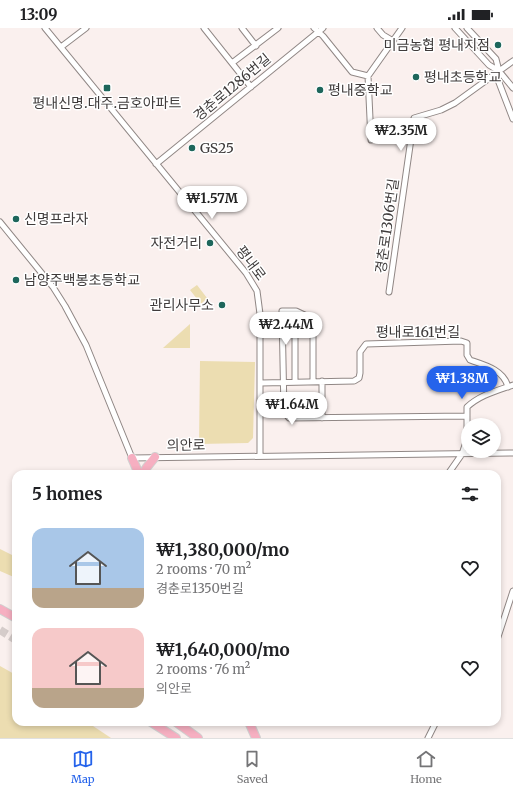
<!DOCTYPE html>
<html lang="en">
<head>
<meta charset="utf-8">
<style>
	body { margin:0; font-family:Merriweather,"Noto Sans KR",serif; background:#f6f6f6; color:#202124; height:100vh; display:flex; flex-direction:column; font-size:15px; white-space:nowrap }
	* { box-sizing:border-box; margin:0 }
	p { font-size:13px; color:#757577 }
	.icon { flex:none; width:22px; height:22px; fill:none; stroke:currentColor; stroke-width:2; stroke-linecap:round; stroke-linejoin:round }
	.map { position:relative; flex:1; overflow:hidden }
	.drawer { position:absolute; left:12px; top:442px; width:489px; height:256px; display:flex; flex-direction:column; background:#fff; border-radius:12px; box-shadow:0 2px 6px #0003 }
	.drawer>* { flex:none }
	.controls { position:absolute; left:461px; top:390px; display:grid; gap:8px }
	.controls a { display:grid; place-items:center; width:40px; height:40px; border-radius:50%; background:#fff; box-shadow:0 2px 6px #0003; font-size:20px }
	.price { position:absolute; translate:-50% -34px; padding:0 9px; border-radius:14px; background:#fff; color:#222; font-size:13px; line-height:26px; filter:drop-shadow(0 1px 2px #0008) }
	.price::after { content:''; position:absolute; left:50%; top:24px; width:12px; height:9px; margin-left:-6px; background:inherit; clip-path:polygon(0 0,100% 0,50% 100%) }
	.price.selected { background:#2563eb; color:#fff }
	ul { padding:0; list-style:none }
	li { display:flex; align-items:center; gap:12px; height:100px; padding:0 20px }
	li span { display:grid; place-items:center; flex:none; width:112px; height:80px; border-radius:12px; color:#555 }
	li>.icon { margin-inline-start:auto }
	span .icon { width:48px; height:48px; fill:#fffc; stroke-width:1 }
	li b { font-size:17px }
	h2 { display:flex; justify-content:space-between; align-items:center; height:48px; padding:0 20px; font-size:17px }
	.status { display:flex; justify-content:space-between; align-items:center; height:28px; padding:0 20px; background:#fff; direction:ltr }
	.status svg { height:11px; fill:currentColor }
	.dock { display:flex; justify-content:space-around; align-items:center; height:56px; border-top:1px solid #e0e0e0; background:#fff; font-size:11px; color:#757577 }
	.dock a { display:grid; justify-items:center; gap:2px }
	.dock .selected { color:#2563eb }
	.map>svg:first-child { display:block }
	.green { fill:#ecddb1 }
	.lines { fill:none; stroke-linecap:round; stroke-linejoin:round }
	.highway-tunnel { stroke:#d5ccca; stroke-width:8; stroke-dasharray:8 4; stroke-linecap:butt }
	.minor-casing { stroke:#908785; stroke-width:7 }
	.highway-casing { stroke:#d1d0d0; stroke-width:10 }
	.minor { stroke:#fff; stroke-width:5 }
	.highway { stroke:#f6afc1; stroke-width:8 }
	.poi-dot { fill:#1d665b; stroke:#fff; stroke-width:1.5 }
	.labels { text-anchor:middle; dominant-baseline:central; stroke-width:3; stroke-linejoin:round; paint-order:stroke }
	.poi-label { font-size:14px; fill:#3f3b3b; stroke:#fff; text-anchor:start }
	.street-label { font-size:14px; fill:#3f3b3b; stroke:#fff }
</style>
</head>
<body>
<div class="status"><b>13:09</b><svg viewBox="0 0 49 12"><path d="M0 12V9h3v3zM5 12V6h3v6zM10 12V3h3v9zM15 12V0h3v12zM26 1h20v11H26zM47 4h2v5h-2z"/></svg></div>
<div class="map">
<svg width="513" height="710" viewBox="0 0 513 710">
	<rect width="100%" height="100%" fill="#faf0ee"/>
	<path class="green" d="M 197,257 L 207,270 L 201,276 L 190,262 Z
		M 190,296 L 190,320 L 163,320 Z
		M 200,333 L 255,334 L 253,410 L 248,415 L 199,416 Z
		M 0,521 L 16,529 L 16,550 L 0,543 Z
		M 0,638 L 16,647 L 16,694 L 87,694 L 111,710 L 0,710 Z"/>
	<g class="lines">
		<path class="highway-tunnel" d="M 0,602 L 16,612"/>
		<g class="minor-casing">
			<path id="minor" d="M 45,0 L 246,245 L 257,263 L 260,286 L 260,428
				M 204,0 L 251,59
				M 242,0 L 256,18
				M 314,0 L 323,8 L 352,44 L 368,48
				M 377,0 L 383,7 L 393,13
				M 455,0 L 489,37 L 499,43
				M 467,0 L 496,31 L 499,43 L 513,60
				M 61,19 L 86,0
				M 232,35 L 278,0
				M 499,43 L 498,52 L 513,91
				M 371,112 L 368,48 L 402,0
				M 156,136 L 323,0
				M 0,194 L 53,259 L 65,278 L 86,317 L 132,430 L 513,425
				M 389,264 L 414,90 L 441,82 L 455,75 L 513,33
				M 295,283 L 295,354
				M 313,353 L 313,291 L 296,283 L 282,283 L 284,384 L 289,390 L 467,388
				M 322,353 L 322,390
				M 261,355 L 354,353 L 359,350 L 360,345 L 360,324 L 366,316 L 461,313 L 467,315 L 467,327 L 470,332 C 485,337 504,342 508,359
				M 448,446 L 462,426 L 467,411 L 467,379 C 480,367 496,363 513,357
				M 497,612 L 513,563
				M 428,710 L 436,694"/>
		</g>
		<g class="highway-casing">
			<path id="highway" d="M 132,430 L 139,446
				M 143,446 L 147,439 L 155,429
				M 0,581 L 16,590
				M 151,694 L 176,710
				M 176,694 L 198,710
				M 249,694 L 256,710"/>
		</g>
		<use href="#minor" class="minor"/>
		<use href="#highway" class="highway"/>
	</g>
	<g class="poi-dot">
		<circle cx="498" cy="17" r="4"/>
		<circle cx="416" cy="49" r="4"/>
		<rect x="103" y="56" width="8" height="8" rx="2"/>
		<circle cx="320" cy="62" r="4"/>
		<circle cx="192" cy="120" r="4"/>
		<circle cx="16" cy="191" r="4"/>
		<circle cx="210" cy="215" r="4"/>
		<circle cx="16" cy="252" r="4"/>
		<circle cx="222" cy="277" r="4"/>
	</g>
	<g class="labels">
		<g class="poi-label">
			<text x="490" y="17" text-anchor="end">미금농협 평내지점</text>
			<text x="424" y="49">평내초등학교</text>
			<text x="328" y="62">평내중학교</text>
			<text x="107" y="75" text-anchor="middle">평내신명.대주.금호아파트</text>
			<text x="200" y="120">GS25</text>
			<text x="24" y="191">신명프라자</text>
			<text x="202" y="215" text-anchor="end">자전거리</text>
			<text x="24" y="252">남양주백봉초등학교</text>
			<text x="214" y="277" text-anchor="end">관리사무소</text>
		</g>
		<g class="street-label">
			<text transform="translate(232 59) rotate(-40)">경춘로1286번길</text>
			<text transform="translate(387 198) rotate(-82)">경춘로1306번길</text>
			<text transform="translate(251 235) rotate(53)">평내로</text>
			<text x="418" y="304">평내로161번길</text>
			<text transform="translate(186 417) rotate(-1)">의안로</text>
		</g>
	</g>
</svg>
<div class="controls">
<a><svg class="icon" aria-label="layers" viewBox="0 0 24 24"><path d="M12 4l9 5-9 5-9-5zM3 14l9 5 9-5"/></svg></a>
</div>
<b class="price" style="left:401px;top:124px">₩2.35M</b>
<b class="price" style="left:212px;top:192px">₩1.57M</b>
<b class="price" style="left:286px;top:318px">₩2.44M</b>
<b class="price selected" style="left:462px;top:372px">₩1.38M</b>
<b class="price" style="left:292px;top:398px">₩1.64M</b>
<section class="drawer">
<h2>5 homes<svg class="icon" aria-label="filters" viewBox="0 0 24 24"><path d="M4 7h16M4 17h16"/><circle cx="9" cy="7" r="2"/><circle cx="15" cy="17" r="2"/></svg></h2>
<ul>
<li><span style="background:linear-gradient(#a9c7e8 75%,#b9a48a 0)"><svg class="icon" aria-label="home" viewBox="0 0 24 24"><path d="M3 11l9-7 9 7M6 9v11h12V9"/></svg></span><div><b>₩1,380,000/mo</b><p>2 rooms · 70 m²</p><p>경춘로1350번길</p></div><svg class="icon" aria-label="heart" viewBox="0 0 24 24"><path d="M12 20l-8-8c-3-5 5-10 8-4 3-6 11-1 8 4z"/></svg></li>
<li><span style="background:linear-gradient(#f6c9c9 75%,#b9a48a 0)"><svg class="icon" aria-label="home" viewBox="0 0 24 24"><path d="M3 11l9-7 9 7M6 9v11h12V9"/></svg></span><div><b>₩1,640,000/mo</b><p>2 rooms · 76 m²</p><p>의안로</p></div><svg class="icon" aria-label="heart" viewBox="0 0 24 24"><path d="M12 20l-8-8c-3-5 5-10 8-4 3-6 11-1 8 4z"/></svg></li>
</ul>
</section>
</div>
<nav class="dock">
<a class="selected"><svg class="icon" aria-label="map" viewBox="0 0 24 24"><path d="M3 6l6-2 6 2 6-2v14l-6 2-6-2-6 2zM9 4v14M15 6v14"/></svg>Map</a>
<a><svg class="icon" aria-label="saved" viewBox="0 0 24 24"><path d="M7 4h10v16l-5-4-5 4z"/></svg>Saved</a>
<a><svg class="icon" aria-label="home" viewBox="0 0 24 24"><path d="M3 11l9-7 9 7M6 9v11h12V9"/></svg>Home</a>
</nav>
</body>
</html>
